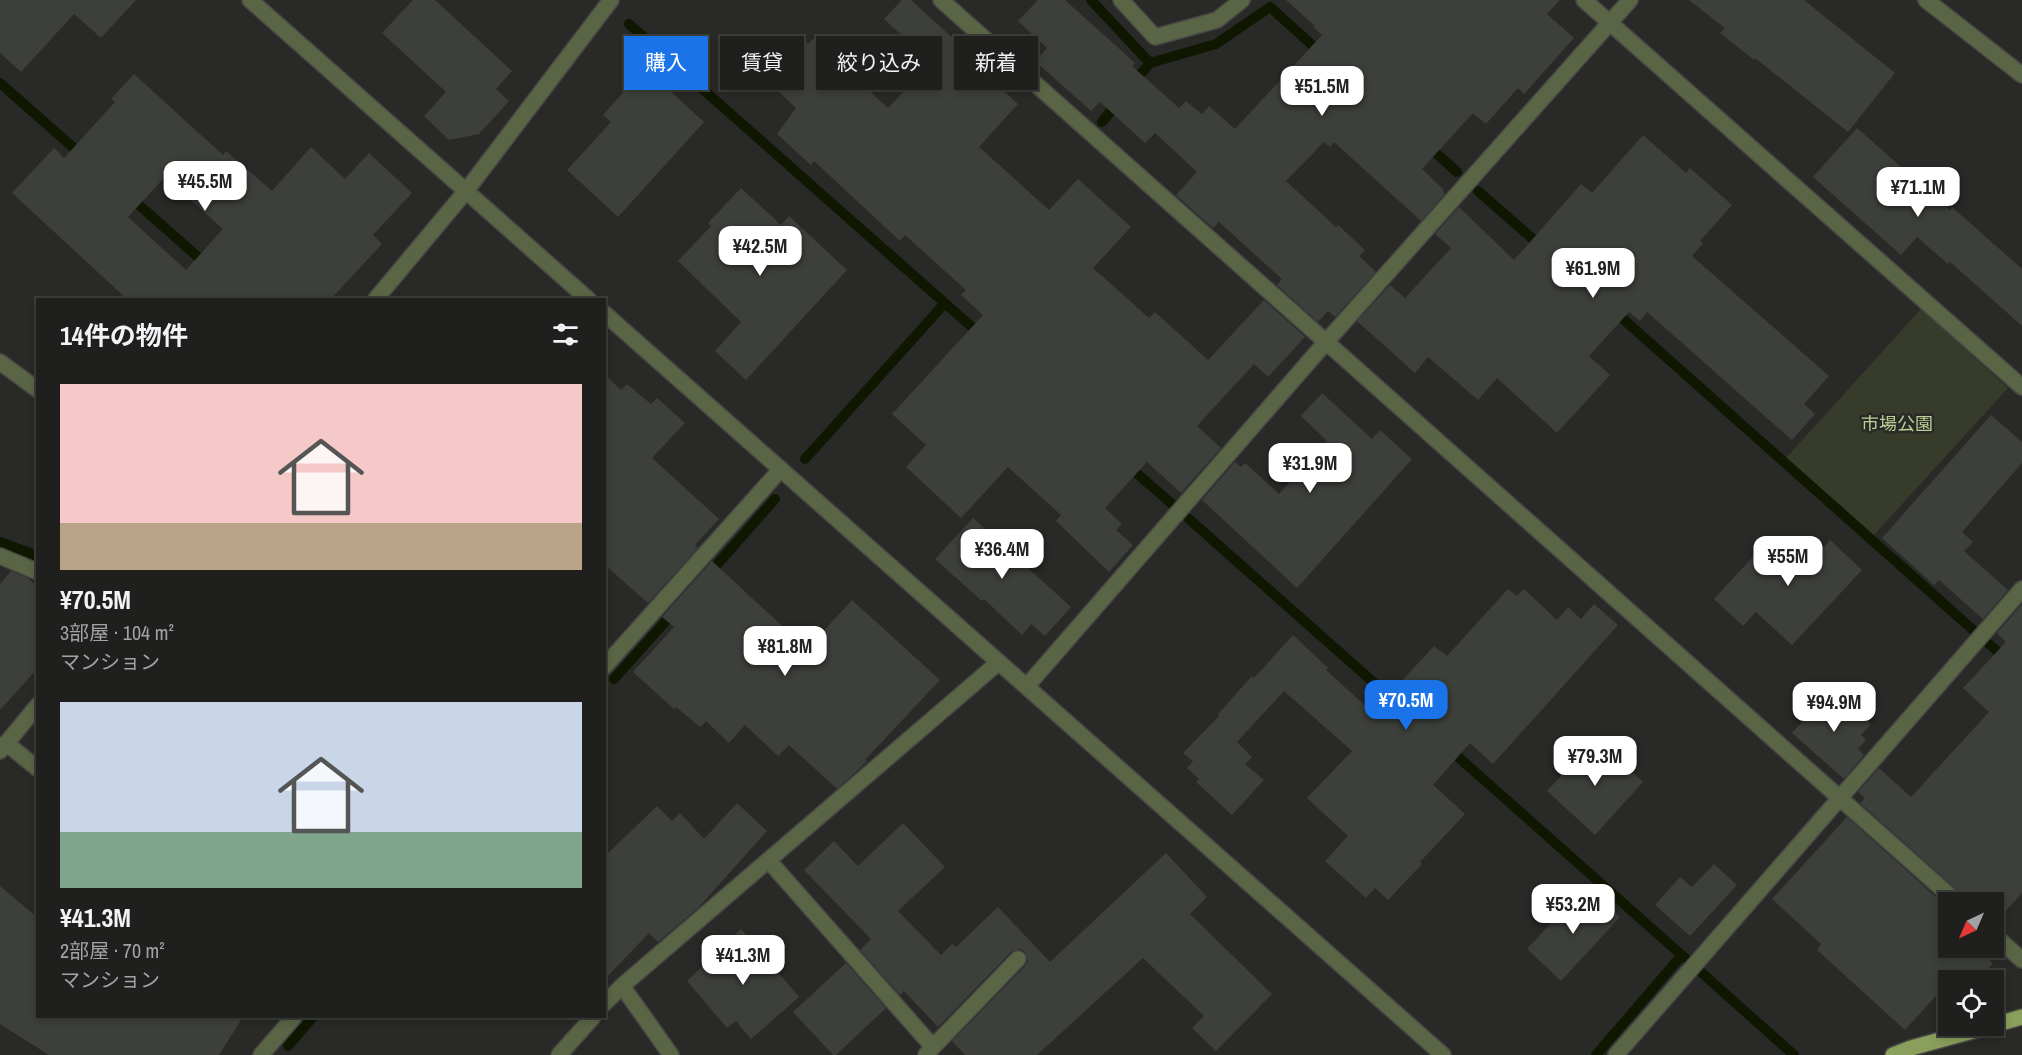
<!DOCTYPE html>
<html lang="ja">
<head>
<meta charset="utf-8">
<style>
	body { margin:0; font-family:"Archivo Narrow","Noto Sans JP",sans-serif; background:#272826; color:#f1f3f6; height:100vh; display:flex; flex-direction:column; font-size:22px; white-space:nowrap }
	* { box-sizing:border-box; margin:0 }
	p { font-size:20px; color:#a1a3a4 }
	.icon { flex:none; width:33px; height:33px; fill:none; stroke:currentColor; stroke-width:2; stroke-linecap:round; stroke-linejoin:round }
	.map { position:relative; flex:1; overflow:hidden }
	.panel { position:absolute; left:36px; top:298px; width:570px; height:720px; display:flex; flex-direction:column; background:#1f201d; border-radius:0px; box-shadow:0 3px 9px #0003,0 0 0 2px #3c3e3b }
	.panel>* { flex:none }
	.banner { position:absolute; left:624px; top:36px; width:570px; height:54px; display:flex; gap:12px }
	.needle { width:39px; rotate:224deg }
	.fabs { position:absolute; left:1938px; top:892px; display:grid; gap:12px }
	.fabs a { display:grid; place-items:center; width:66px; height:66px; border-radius:0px; background:#1f201d; box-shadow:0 3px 9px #0003,0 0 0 2px #3c3e3b; font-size:30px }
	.price { position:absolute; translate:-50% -51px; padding:0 14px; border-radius:12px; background:#fff; color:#222; font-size:20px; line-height:39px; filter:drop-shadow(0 2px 3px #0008) }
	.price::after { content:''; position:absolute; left:50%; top:36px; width:18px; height:14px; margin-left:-9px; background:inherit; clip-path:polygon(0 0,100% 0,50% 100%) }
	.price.selected { background:#1a73e8; color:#fff }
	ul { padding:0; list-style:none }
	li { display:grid; align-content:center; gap:12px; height:318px; padding:0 24px }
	li span { display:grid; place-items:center; height:186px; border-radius:0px; color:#555 }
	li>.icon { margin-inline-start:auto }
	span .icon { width:108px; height:108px; fill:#fffc; stroke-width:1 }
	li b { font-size:26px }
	h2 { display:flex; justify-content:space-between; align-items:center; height:72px; padding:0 24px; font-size:26px }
	.pill { padding:0 21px; border-radius:0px; background:#1f201d; box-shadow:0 3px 9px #0003,0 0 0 2px #3c3e3b; font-size:21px; line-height:54px }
	.pill.selected { background:#1a73e8; color:#fff }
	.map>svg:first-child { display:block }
	.green { fill:#363c29 }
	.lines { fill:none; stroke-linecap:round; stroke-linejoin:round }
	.stream { stroke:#0f1700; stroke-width:10 }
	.building { fill:#3d3f3b; fill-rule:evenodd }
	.minor-casing { stroke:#474845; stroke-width:18 }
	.major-casing { stroke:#474845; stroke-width:18 }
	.minor { stroke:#5a6545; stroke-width:15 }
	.major { stroke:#8a9f5b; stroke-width:15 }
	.labels { text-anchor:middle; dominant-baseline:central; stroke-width:5; stroke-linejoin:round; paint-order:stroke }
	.park-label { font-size:18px; fill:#b9ce92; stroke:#292a27 }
</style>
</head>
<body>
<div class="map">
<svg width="2022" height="1055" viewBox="0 0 2022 1055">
	<rect width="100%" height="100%" fill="#292a27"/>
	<path class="green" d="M 1921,309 L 2008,388 L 1872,537 L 1786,458 Z"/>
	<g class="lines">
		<path class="stream" d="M 1091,0 L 1150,63 L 1132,84
			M 629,24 L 982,336
			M 1150,63 L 1216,44 L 1270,7 L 1322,54
			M 0,83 L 84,157
			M 1102,122 L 1119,101
			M 1427,145 L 1457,172
			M 1478,191 L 1543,248
			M 130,197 L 208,266
			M 1613,310 L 1972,629
			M 805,459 L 945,303
			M 1126,464 L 1172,504
			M 1189,519 L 1398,704
			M 0,542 L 38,556
			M 707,576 L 775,499
			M 1989,644 L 2022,673
			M 614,679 L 674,612
			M 1448,748 L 1685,958
			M 1702,973 L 1794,1055
			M 288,1046 L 313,1017
			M 1596,1055 L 1682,955"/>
	</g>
	<path class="building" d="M 0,0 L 136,0 L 101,38 L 74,14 L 21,72 L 0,53 Z
		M 413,0 L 435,0 L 512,71 L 496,89 L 509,101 L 479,134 L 449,140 L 424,116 L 446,92 L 382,33 Z
		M 902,0 L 911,0 L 956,41 L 953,45 L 1018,104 L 979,147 L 1049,210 L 1078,179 L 1131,227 L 1093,268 L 1149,318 L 1155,312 L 1208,360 L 1264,300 L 1305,337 L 1268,377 L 1254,364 L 1197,426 L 1221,448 L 1181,493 L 1147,462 L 1105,508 L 1122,524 L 1116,530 L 1133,545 L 1109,572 L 1056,521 L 1061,515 L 1008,467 L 961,518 L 906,467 L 926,445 L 892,414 L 983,315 L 961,295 L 966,290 L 905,235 L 900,241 L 814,161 L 811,165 L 777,134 L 796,108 L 767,81 L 804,40 L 808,44 L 813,39 L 888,108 L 931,62 L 884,19 Z
		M 1038,0 L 1065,0 L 1135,63 L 1132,66 L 1179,108 L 1186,101 L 1202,114 L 1209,106 L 1235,129 L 1322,35 L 1313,27 L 1315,26 L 1286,0 L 1560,0 L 1547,14 L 1574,38 L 1524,94 L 1518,88 L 1486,124 L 1473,113 L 1422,169 L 1444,190 L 1443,191 L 1445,194 L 1421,221 L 1334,142 L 1330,147 L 1324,142 L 1286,181 L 1336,227 L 1338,225 L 1365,250 L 1359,256 L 1376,272 L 1335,317 L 1328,311 L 1318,322 L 1277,285 L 1282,279 L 1219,222 L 1213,228 L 1176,195 L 1197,172 L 1155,133 L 1145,143 L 1100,102 L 1091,111 L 1035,61 L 1047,48 L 1018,21 Z
		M 1689,0 L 1804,0 L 1895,73 L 1848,132 L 1755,58 L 1754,60 L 1720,33 L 1725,28 Z
		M 645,68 L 704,122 L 618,217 L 567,170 L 611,122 L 603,115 Z
		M 134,74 L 223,155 L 226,151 L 272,191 L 311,147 L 345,179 L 369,153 L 412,193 L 373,235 L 382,244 L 330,300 L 128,300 L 12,193 L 54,148 L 64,158 L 115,102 L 111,99 ZM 165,177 L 223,229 L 186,270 L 128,217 Z
		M 1857,128 L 1950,210 L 1952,207 L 2022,269 L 2022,326 L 1949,261 L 1948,264 L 1917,237 L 1901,255 L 1813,177 Z
		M 1643,135 L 1686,173 L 1690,168 L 1732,205 L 1700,241 L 1703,243 L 1692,256 L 1829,376 L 1804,404 L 1815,414 L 1792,440 L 1647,312 L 1640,321 L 1629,312 L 1589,356 L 1610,375 L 1557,433 L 1497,378 L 1478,400 L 1428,357 L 1415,373 L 1357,321 L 1390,285 L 1405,298 L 1451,248 L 1435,234 L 1459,207 L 1514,260 L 1581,184 L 1592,193 Z
		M 741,188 L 781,225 L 789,216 L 847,270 L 746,380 L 715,351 L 741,322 L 678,261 L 711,226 L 708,223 Z
		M 604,374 L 621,390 L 627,384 L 651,404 L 657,398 L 685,423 L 652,458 L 719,519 L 695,545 L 698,548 L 648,603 L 604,564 Z
		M 1322,393 L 1372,439 L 1380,430 L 1412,459 L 1297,588 L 1202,500 L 1235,462 L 1241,467 L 1245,463 L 1279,494 L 1327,441 L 1301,416 Z
		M 1991,415 L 2022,442 L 2022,463 L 1962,532 L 1973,542 L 1964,551 L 2008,590 L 1983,619 L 1939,580 L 1934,585 L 1882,538 Z
		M 973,518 L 1071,607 L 1045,636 L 1031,624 L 1022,635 L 984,599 L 982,601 L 935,559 Z
		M 1785,536 L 1812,560 L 1830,540 L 1862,570 L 1792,645 L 1756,612 L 1743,626 L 1714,599 L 1761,548 L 1769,554 Z
		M 712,561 L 807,649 L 852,600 L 940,680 L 865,760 L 867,761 L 860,768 L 837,789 L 789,745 L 778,756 L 745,725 L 729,743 L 706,721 L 700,727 L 676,707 L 674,709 L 633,672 L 674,627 L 662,617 Z
		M 11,571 L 28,578 L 38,587 L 38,668 L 0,710 L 0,584 Z
		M 1508,589 L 1517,596 L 1524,589 L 1557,620 L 1568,607 L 1581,619 L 1594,604 L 1618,625 L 1493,764 L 1470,743 L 1433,785 L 1465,814 L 1420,862 L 1422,864 L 1388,900 L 1375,888 L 1366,898 L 1325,861 L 1348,836 L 1307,798 L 1352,751 L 1284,691 L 1237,742 L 1252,757 L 1245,764 L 1264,780 L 1232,815 L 1196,782 L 1199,779 L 1187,768 L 1193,761 L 1183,753 L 1219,716 L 1218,714 L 1252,676 L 1254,678 L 1293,635 L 1328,668 L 1326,670 L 1369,709 L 1371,707 L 1375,710 L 1434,646 L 1447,656 Z
		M 2022,604 L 2022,893 L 1994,924 L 1994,903 L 1968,903 L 1964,896 L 1860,803 L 1865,798 L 1858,792 L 1879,768 L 1911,797 L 1989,712 L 1963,688 L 2006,642 L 1997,633 Z
		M 1832,689 L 1871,724 L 1861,735 L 1866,740 L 1858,749 L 1864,755 L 1844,779 L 1792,733 Z
		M 1596,738 L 1643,782 L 1595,835 L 1547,791 Z
		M 737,803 L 767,831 L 698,908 L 658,942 L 649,933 L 604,980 L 604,857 L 657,806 L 672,821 L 680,813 L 704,839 Z
		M 1847,817 L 1948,908 L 1948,948 L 1978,948 L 1993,963 L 1989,968 L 2004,982 L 1994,993 L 1994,981 L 1948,981 L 1948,992 L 1943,988 L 1905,1030 L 1817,950 L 1821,944 L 1772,899 Z
		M 903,823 L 945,867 L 898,911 L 941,955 L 952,944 L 956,947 L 998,907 L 1050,962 L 1166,853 L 1207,897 L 1190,914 L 1272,994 L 1216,1051 L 1192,1028 L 1204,1016 L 1143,958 L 1037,1055 L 965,1055 L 952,1041 L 1025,966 L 1028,961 L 1025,952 L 1020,949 L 1011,952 L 938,1027 L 904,991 L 900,995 L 860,950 L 871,939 L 804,870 L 834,841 L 858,866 Z
		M 1714,864 L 1737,885 L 1690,936 L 1655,905 L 1680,877 L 1692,887 Z
		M 0,886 L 38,918 L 38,1017 L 243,1017 L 219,1055 L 49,1055 L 0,1024 Z
		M 1591,891 L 1620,917 L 1561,981 L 1527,949 L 1571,901 L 1576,907 Z
		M 741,929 L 799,997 L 751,1039 L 736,1021 L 727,1028 L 687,981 Z
		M 846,963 L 886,1008 L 836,1055 L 833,1055 L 793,1012 Z"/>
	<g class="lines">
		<g class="minor-casing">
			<path id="minor" d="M 250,0 L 589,300
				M 941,0 L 1958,903
				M 1121,0 L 1155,37 L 1217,20 L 1242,0
				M 1584,0 L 2022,387
				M 1926,0 L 2022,75
				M 375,300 L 466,191 L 611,0
				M 604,313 L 1443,1055
				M 0,362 L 38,390
				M 0,556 L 38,572
				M 604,667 L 781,469
				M 1027,686 L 1326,342 L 1630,0
				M 6,743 L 38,769
				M 0,751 L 38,705
				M 769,861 L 933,1047 L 926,1055
				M 1994,935 L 2022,960
				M 622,986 L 671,1055
				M 604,1004 L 622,986 L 999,662
				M 933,1047 L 1018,959
				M 261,1055 L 294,1017
				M 559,1055 L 593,1017
				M 1616,1055 L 2022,589"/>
		</g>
		<g class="major-casing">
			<path id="major" d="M 1994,1025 L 2022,1017
				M 1893,1055 L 1911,1048 L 1991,1026"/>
		</g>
		<use href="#minor" class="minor"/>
		<use href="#major" class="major"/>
	</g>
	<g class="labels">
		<g class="park-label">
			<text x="1897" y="423">市場公園</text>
		</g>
	</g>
</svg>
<div class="fabs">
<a><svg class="needle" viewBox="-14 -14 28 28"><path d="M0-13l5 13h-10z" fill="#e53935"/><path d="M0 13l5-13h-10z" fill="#a1a3a4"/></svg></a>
<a><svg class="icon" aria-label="locate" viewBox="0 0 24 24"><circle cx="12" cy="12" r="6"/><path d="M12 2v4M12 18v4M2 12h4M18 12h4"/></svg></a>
</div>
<b class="price" style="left:1322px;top:117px">¥51.5M</b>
<b class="price" style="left:205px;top:212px">¥45.5M</b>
<b class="price" style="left:1918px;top:218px">¥71.1M</b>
<b class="price" style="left:760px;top:277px">¥42.5M</b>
<b class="price" style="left:1593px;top:299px">¥61.9M</b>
<b class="price" style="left:1310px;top:494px">¥31.9M</b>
<b class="price" style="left:1002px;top:580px">¥36.4M</b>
<b class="price" style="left:1788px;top:587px">¥55M</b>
<b class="price" style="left:785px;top:677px">¥81.8M</b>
<b class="price selected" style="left:1406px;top:731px">¥70.5M</b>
<b class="price" style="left:1834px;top:733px">¥94.9M</b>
<b class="price" style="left:1595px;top:787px">¥79.3M</b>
<b class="price" style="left:1573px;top:935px">¥53.2M</b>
<b class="price" style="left:743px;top:986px">¥41.3M</b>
<div class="banner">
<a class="pill selected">購入</a>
<a class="pill">賃貸</a>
<a class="pill">絞り込み</a>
<a class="pill">新着</a>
</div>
<section class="panel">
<h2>14件の物件<svg class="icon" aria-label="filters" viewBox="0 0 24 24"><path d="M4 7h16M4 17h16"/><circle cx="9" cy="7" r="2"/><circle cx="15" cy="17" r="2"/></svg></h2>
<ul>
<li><span style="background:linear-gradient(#f6c9c9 75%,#b9a48a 0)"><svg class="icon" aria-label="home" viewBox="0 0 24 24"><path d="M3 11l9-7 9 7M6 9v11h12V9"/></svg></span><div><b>¥70.5M</b><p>3部屋 · 104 m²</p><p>マンション</p></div></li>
<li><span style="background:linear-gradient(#c9d6e8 70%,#7fa58c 0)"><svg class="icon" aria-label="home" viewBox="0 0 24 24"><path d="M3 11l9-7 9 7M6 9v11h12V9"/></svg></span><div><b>¥41.3M</b><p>2部屋 · 70 m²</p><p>マンション</p></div></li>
</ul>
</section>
</div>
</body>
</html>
